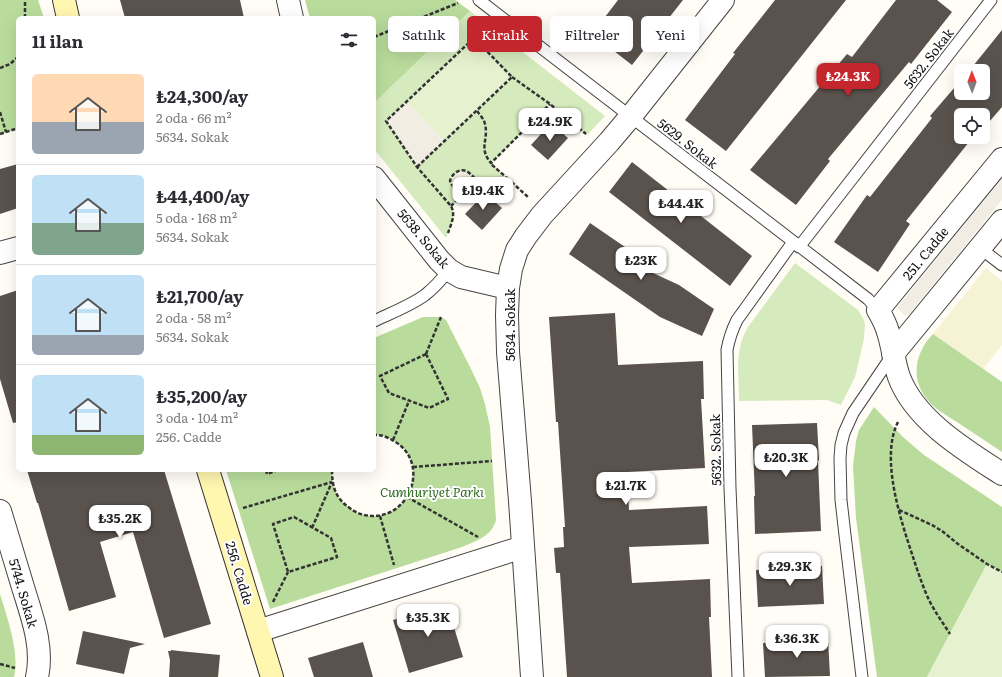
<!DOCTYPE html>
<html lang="tr">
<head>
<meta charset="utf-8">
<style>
	body { margin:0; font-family:Literata,serif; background:#f7f7f7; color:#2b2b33; height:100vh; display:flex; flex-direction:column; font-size:15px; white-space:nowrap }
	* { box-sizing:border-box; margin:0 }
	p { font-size:13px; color:#7c7c81 }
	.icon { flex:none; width:22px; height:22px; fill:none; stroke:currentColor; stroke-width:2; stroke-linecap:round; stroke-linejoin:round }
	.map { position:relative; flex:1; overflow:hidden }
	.sheet { position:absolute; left:16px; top:16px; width:360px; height:456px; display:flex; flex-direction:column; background:#fff; border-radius:6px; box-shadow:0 4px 16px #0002 }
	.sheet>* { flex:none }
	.top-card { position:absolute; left:388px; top:16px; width:380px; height:36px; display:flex; gap:8px }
	.needle { width:26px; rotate:359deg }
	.fabs { position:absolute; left:954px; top:64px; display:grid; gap:8px }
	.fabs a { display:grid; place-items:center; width:36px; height:36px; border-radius:6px; background:#fff; box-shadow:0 4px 16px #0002; font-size:20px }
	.price { position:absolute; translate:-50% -34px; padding:0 9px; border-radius:8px; background:#fff; color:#222; font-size:13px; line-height:26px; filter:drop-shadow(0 1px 2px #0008) }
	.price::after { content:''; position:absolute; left:50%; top:24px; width:12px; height:9px; margin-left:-6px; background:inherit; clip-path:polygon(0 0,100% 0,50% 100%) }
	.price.selected { background:#c4262e; color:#fff }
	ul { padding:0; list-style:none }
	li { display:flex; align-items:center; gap:12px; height:100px; padding:0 16px }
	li+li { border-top:1px solid #e1e1e2 }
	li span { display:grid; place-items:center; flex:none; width:112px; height:80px; border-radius:6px; color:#555 }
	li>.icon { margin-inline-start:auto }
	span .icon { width:48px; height:48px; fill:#fffc; stroke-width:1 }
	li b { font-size:17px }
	h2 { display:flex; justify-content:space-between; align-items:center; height:48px; padding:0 16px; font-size:17px }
	.tag { padding:0 14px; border-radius:6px; background:#fff; box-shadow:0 4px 16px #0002; font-size:14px; line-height:36px }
	.tag.selected { background:#c4262e; color:#fff }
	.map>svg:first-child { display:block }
	.farmland { fill:#f6f3d4 }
	.green { fill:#d5ebbd; fill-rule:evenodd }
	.forest { fill:#b9dc9c }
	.pitch { fill:#e6f2cf }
	.plaza { fill:#f1ede2 }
	.building { fill:#5a524d }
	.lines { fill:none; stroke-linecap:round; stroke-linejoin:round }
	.lane-casing { stroke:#444; stroke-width:13 }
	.street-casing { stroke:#444; stroke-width:24 }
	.secondary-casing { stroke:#333; stroke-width:24 }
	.path { stroke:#333; stroke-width:2.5; stroke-dasharray:4 2; stroke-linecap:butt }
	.lane { stroke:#fff; stroke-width:11 }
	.street { stroke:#fff; stroke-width:22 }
	.secondary { stroke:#fff6b0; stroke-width:22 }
	.labels { text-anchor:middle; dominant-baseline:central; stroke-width:4; stroke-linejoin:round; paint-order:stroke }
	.street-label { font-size:13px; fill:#111; stroke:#fff }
	.park-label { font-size:13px; font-style:italic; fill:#2f6b1f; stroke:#fff }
</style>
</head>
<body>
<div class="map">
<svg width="1002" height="677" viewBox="0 0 1002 677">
	<rect width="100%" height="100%" fill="#fffdf5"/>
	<path class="farmland" d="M 986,268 L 1002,281 L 1002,345 L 983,369 L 933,334 Z"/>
	<path class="green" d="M 470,11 L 605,116 L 587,135 L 550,104 L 492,163 L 507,178 L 505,182 L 498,184 L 478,182 L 468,172 L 459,171 L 457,172 L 452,185 L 462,196 L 451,206 C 457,216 450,228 446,238 L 374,149 L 374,103 ZM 474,38 L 512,78 L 417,166 L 386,121 Z
		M 795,263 L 858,310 L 863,318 L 865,324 L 864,339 L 855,377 L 841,405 L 827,400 L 739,401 C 739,375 734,350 748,327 Z"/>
	<path class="forest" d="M 0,0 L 38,0 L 44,18 L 18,18 L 18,128 L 0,134 Z
		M 305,0 L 455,0 L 470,11 L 374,103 L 374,18 L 310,18 Z
		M 423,317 L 441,317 L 446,320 L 471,369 L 480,388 L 485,404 L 490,427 L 496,520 C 492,536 476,541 462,547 L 270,609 L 226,470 L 332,470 C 332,488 336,499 351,509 C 358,514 366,516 374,516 C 413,515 429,461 394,441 C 392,440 389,438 386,437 C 382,435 378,435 374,435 L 374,338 Z
		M 933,334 L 1002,382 L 1002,452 C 989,443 976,435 963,426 C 955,421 946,415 937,409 C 911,389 910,358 933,334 Z
		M 874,407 L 903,437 L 924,455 L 1002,507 L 1002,572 L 987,564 L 927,677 L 877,677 L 856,518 L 853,466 L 856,441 L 859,430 Z
		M 0,594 C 7,617 20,653 14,677 L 0,677 Z"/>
	<path class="pitch" d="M 474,38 L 512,77 L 444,141 L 406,101 Z
		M 987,564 L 1002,572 L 1002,677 L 927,677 Z"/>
	<path class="plaza" d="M 406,101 L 444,141 L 417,167 L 386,121 Z
		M 459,171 L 468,172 L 478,182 L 475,183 L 462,196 L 452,185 L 450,181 L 451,177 Z
		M 1002,179 L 1002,200 L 909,314 L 905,316 L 898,309 L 899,305 Z"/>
	<path class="building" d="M 120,0 L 240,0 L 244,18 L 125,18 Z
		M 618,0 L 683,0 L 632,65 L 592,34 Z
		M 775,0 L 846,0 L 726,151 L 685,120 L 735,54 L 733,53 Z
		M 896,0 L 937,0 L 952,12 L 911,64 L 909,62 L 828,159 L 830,161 L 796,205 L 750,170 L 847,54 L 852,57 Z
		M 1002,30 L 1002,107 L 983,129 L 983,115 L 961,115 L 961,137 L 973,137 L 906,221 L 910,224 L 878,272 L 834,242 L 867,195 L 870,197 L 932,118 L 930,116 L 961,80 L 961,93 L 983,93 L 983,71 L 969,71 Z
		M 551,123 L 568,138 L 548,160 L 531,145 Z
		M 632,162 L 752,256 L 730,286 L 609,192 Z
		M 18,164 L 18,208 L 0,214 L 0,169 Z
		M 485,193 L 502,208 L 482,230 L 465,214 Z
		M 590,223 L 644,260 L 640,267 L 679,285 L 714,309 L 702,336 L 660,317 L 569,254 Z
		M 18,290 L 18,422 L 13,423 L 0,379 L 0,296 Z
		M 615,313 L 618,365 L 703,361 L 704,399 L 701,399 L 705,468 L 627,472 L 629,510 L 707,506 L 709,544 L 629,547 L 632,583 L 710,579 L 711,617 L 709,617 L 712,677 L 567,677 L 560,573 L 556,573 L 554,548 L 564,547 L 563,527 L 565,527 L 558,422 L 556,422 L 549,317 Z
		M 817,423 L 819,460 L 818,461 L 821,531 L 755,534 L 754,496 L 755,496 L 752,425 Z
		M 27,470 L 164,470 L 211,624 L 164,638 L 133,532 L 100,542 L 116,597 L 69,611 L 38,503 L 37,503 Z
		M 822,566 L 824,604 L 758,607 L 756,570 Z
		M 447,604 L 463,657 L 409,673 L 393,620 Z
		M 83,631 L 145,644 L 130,648 L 124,674 L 76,664 Z
		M 828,639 L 830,676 L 765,677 L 763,643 Z
		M 363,642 L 373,677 L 314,677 L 308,658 Z
		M 171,650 L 179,651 L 220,655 L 218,677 L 169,677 L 170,660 L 168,651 L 171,651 Z"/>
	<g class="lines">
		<g class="lane-casing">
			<path id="lane" d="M 479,0 L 868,299 L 878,310
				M 799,247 L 991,0
				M 980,248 L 1002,265
				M 374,321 C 391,313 410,306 425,295 C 434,288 442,279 449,270
				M 738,677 L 730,488 L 727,350 C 729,339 732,330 737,320 L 793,242
				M 862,677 L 845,535 L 841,500 L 840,458 L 841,445 L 844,433 L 853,413 L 893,354"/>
		</g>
		<g class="street-casing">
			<path id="street" d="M 288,0 L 292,18
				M 1002,159 L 878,310 C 882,317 886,324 888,332 C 893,347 894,363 899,377 C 915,420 965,450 1002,474
				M 374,178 L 439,260 L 449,270 L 461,277 L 508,288
				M 0,253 L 18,248
				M 893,354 L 1002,221
				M 0,511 C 7,535 15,560 22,584 C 31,614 44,646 37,677
				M 258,631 L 523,547
				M 532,677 L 520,501 L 508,352 L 507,315 L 508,288 L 511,269 L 517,250 L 526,236 L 542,215 L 609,142 L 631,116 L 723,0"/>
		</g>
		<g class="secondary-casing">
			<path id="secondary" d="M 64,0 L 68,18
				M 208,470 L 272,677"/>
		</g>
		<path class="path" d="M 25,18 L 25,0
			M 374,37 L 458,3
			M 0,68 L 10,64 L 18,57
			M 512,77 L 550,104 L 586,134
			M 477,111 C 480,115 484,119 485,124 C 489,140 478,148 491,163 L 550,104
			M 0,112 L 6,132
			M 0,134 L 18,128
			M 417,167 L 512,77 L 474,38 L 386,121 L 417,167 L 451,206 C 456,215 451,224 448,233
			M 507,178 L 528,197
			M 462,196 L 452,185 L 450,181 C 452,173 461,167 468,172 C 472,175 475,179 478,182
			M 451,206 C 457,200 468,187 475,183 C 485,177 497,192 507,178 L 491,164
			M 426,354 L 448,399 L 429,408 L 389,393 L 380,376 Z
			M 426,354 L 441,317
			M 898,422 C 896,426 894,431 893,436 C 885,471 901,521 912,554 C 917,569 922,585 929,600 C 935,612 943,623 950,634
			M 393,440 L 409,401
			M 413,467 L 492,461
			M 266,470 L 267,474 L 278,470
			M 332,470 C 332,488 336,499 351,509 C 358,514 366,516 374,516 C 413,515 429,461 394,441 C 392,440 389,438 386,437 C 382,435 378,435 374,435
			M 407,497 L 478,537
			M 243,508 L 332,482
			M 899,510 L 932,525 L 942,531 L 958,544 L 987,564 L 1002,572
			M 380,516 L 394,565
			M 294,517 L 331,538 L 337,557 L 288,572 L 273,524 Z
			M 312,528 L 332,482
			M 273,602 L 288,572
			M 0,664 L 15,668"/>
		<use href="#lane" class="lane"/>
		<use href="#street" class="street"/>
		<use href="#secondary" class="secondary"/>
	</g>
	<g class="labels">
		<g class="street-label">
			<text transform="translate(928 58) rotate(-52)">5632. Sokak</text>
			<text transform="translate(688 143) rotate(38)">5629. Sokak</text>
			<text transform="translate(424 238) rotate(50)">5638. Sokak</text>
			<text transform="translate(925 253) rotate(-51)">251. Cadde</text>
			<text transform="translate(509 325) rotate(-90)">5634. Sokak</text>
			<text transform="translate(715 450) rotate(-91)">5632. Sokak</text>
			<text transform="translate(240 573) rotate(73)">256. Cadde</text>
			<text transform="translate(24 593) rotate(74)">5744. Sokak</text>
		</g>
		<g class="park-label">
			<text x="432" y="491">Cumhuriyet Parkı</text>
		</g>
	</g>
</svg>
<div class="fabs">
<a><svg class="needle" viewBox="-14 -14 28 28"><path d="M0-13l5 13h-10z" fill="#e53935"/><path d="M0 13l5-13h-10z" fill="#7c7c81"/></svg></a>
<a><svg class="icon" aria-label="locate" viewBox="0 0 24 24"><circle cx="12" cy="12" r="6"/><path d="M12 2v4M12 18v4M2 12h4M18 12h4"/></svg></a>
</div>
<b class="price selected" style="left:848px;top:97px">₺24.3K</b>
<b class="price" style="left:550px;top:142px">₺24.9K</b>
<b class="price" style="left:483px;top:211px">₺19.4K</b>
<b class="price" style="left:681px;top:224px">₺44.4K</b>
<b class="price" style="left:641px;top:281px">₺23K</b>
<b class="price" style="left:786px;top:478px">₺20.3K</b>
<b class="price" style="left:626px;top:506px">₺21.7K</b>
<b class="price" style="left:120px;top:539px">₺35.2K</b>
<b class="price" style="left:790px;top:587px">₺29.3K</b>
<b class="price" style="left:428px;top:638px">₺35.3K</b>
<b class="price" style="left:797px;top:659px">₺36.3K</b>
<div class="top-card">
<a class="tag">Satılık</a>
<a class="tag selected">Kiralık</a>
<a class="tag">Filtreler</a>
<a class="tag">Yeni</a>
</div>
<section class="sheet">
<h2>11 ilan<svg class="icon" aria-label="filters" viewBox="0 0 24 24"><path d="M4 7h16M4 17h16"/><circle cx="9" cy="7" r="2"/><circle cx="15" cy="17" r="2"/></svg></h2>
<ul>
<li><span style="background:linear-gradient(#ffd9b3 60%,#9aa5b1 0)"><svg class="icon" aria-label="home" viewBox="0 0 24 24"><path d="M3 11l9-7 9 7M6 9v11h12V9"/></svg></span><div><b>₺24,300/ay</b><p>2 oda · 66 m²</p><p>5634. Sokak</p></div></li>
<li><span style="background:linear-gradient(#bfe0f5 60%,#7fa58c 0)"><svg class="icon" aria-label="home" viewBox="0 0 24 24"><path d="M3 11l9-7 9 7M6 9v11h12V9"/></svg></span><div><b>₺44,400/ay</b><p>5 oda · 168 m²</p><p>5634. Sokak</p></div></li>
<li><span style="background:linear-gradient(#bfe0f5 75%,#9aa5b1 0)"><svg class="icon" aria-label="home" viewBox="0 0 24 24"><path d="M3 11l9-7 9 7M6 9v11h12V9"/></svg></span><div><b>₺21,700/ay</b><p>2 oda · 58 m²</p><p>5634. Sokak</p></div></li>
<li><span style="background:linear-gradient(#bfe0f5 75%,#8fb573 0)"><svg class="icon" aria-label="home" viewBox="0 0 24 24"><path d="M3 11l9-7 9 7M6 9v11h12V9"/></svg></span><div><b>₺35,200/ay</b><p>3 oda · 104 m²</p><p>256. Cadde</p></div></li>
</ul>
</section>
</div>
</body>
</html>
